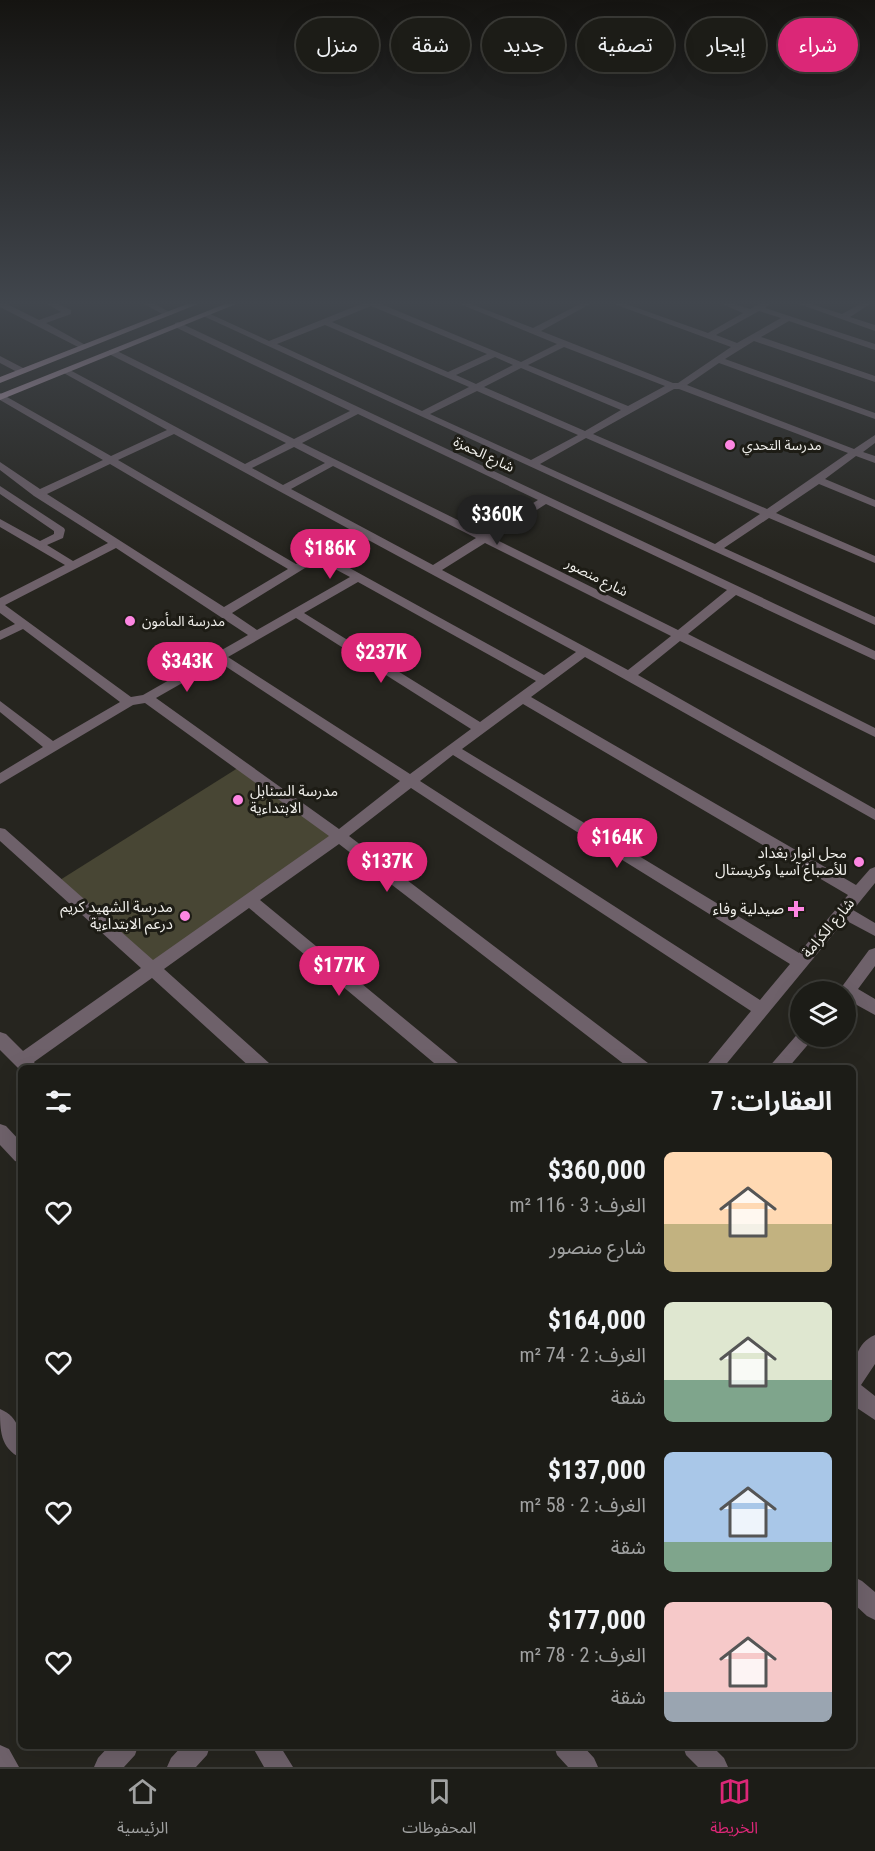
<!DOCTYPE html>
<html lang="ar">
<head>
<meta charset="utf-8">
<style>
	body { margin:0; font-family:"Roboto Condensed","Noto Sans Arabic",sans-serif; background:#292924; color:#f1f3f6; direction:rtl; height:100vh; display:flex; flex-direction:column; font-size:22px; white-space:nowrap }
	* { box-sizing:border-box; margin:0 }
	p { font-size:20px; color:#a0a1a1 }
	.icon { flex:none; width:33px; height:33px; fill:none; stroke:currentColor; stroke-width:2; stroke-linecap:round; stroke-linejoin:round }
	.map { position:relative; flex:1; overflow:hidden; direction:ltr }
	.details { position:absolute; left:18px; top:1065px; width:838px; height:684px; display:flex; flex-direction:column; background:#1c1c17; border-radius:9px; box-shadow:0 6px 24px #0002,0 0 0 2px #3a3a36; direction:rtl }
	.details>* { flex:none }
	.top-card { position:absolute; left:18px; top:18px; width:840px; height:54px; direction:rtl; display:flex; gap:12px }
	.fabs { position:absolute; left:790px; top:981px; display:grid; gap:12px }
	.fabs a { display:grid; place-items:center; width:66px; height:66px; border-radius:50%; background:#1c1c17; box-shadow:0 6px 24px #0002,0 0 0 2px #3a3a36; font-size:30px }
	.price { position:absolute; translate:-50% -51px; padding:0 14px; border-radius:21px; background:#db2777; color:#fff; font-size:20px; line-height:39px; filter:drop-shadow(0 2px 3px #0008) }
	.price::after { content:''; position:absolute; left:50%; top:36px; width:18px; height:14px; margin-left:-9px; background:inherit; clip-path:polygon(0 0,100% 0,50% 100%) }
	.price.current { background:#222; color:#fff }
	ul { padding:0; list-style:none }
	li { display:flex; align-items:center; gap:18px; height:150px; padding:0 24px }
	li span { display:grid; place-items:center; flex:none; width:168px; height:120px; border-radius:9px; color:#555 }
	li>.icon { margin-inline-start:auto }
	span .icon { width:72px; height:72px; fill:#fffc; stroke-width:1 }
	li b { font-size:26px }
	h2 { display:flex; justify-content:space-between; align-items:center; height:72px; padding:0 24px; font-size:26px }
	.chip { padding:0 21px; border-radius:27px; background:#1c1c17; box-shadow:0 6px 24px #0002,0 0 0 2px #3a3a36; font-size:21px; line-height:54px }
	.chip.current { background:#db2777; color:#fff }
	.tab-bar { display:flex; justify-content:space-around; align-items:center; height:84px; border-top:2px solid #3a3a36; background:#1c1c17; font-size:16px; color:#a0a1a1 }
	.tab-bar a { display:grid; justify-items:center; gap:3px }
	.tab-bar .current { color:#db2777 }
	.map>svg:first-child { display:block }
	.green { fill:#484634 }
	.lines { fill:none; stroke-linecap:round; stroke-linejoin:round }
	.minor { fill:#6e616a; fill-rule:evenodd }
	.major { fill:#b79caf; fill-rule:evenodd }
	.poi-dot { fill:#fd86e2; stroke:#1d1c15; stroke-width:2 }
	.labels { text-anchor:middle; dominant-baseline:central; stroke-width:6; stroke-linejoin:round; paint-order:stroke }
	.far-poi-label { font-size:14px; fill:#f0efeb; stroke:#1d1c15; text-anchor:start }
	.far-street-label { font-size:14px; fill:#f0efeb; stroke:#1d1c15 }
	.poi-label { font-size:15px; fill:#f0efeb; stroke:#1d1c15; text-anchor:end }
	.street-label { font-size:15px; fill:#f0efeb; stroke:#1d1c15 }
</style>
</head>
<body>
<div class="map">
<svg width="875" height="1767" viewBox="0 0 875 1767">
	<rect width="100%" height="100%" fill="#26251f"/>
	<path class="green" d="M 241,766 L 339,836 L 151,968 L 60,880 Z"/>
	<g class="lines">
		<path class="minor" d="M 0,304 L 7,304 L 39,320 L 61,312 L 47,304 L 58,304 L 71,310 L 71,314 L 46,323 L 89,347 L 82,349 L 0,307 Z
			M 144,304 L 155,304 L 173,314 L 166,316 Z
			M 361,304 L 381,304 L 521,362 L 557,344 L 460,304 L 471,304 L 533,328 L 580,304 L 590,304 L 541,331 L 673,383 L 678,383 L 731,347 L 614,304 L 626,304 L 708,333 L 743,313 L 722,304 L 734,304 L 750,309 L 759,304 L 769,304 L 765,308 L 875,344 L 875,350 L 789,321 L 761,337 L 875,376 L 875,382 L 754,341 L 725,359 L 875,413 L 875,419 L 719,363 L 687,385 L 854,449 L 875,435 L 875,443 L 863,452 L 875,456 L 875,463 L 856,456 L 825,479 L 875,500 L 875,507 L 819,484 L 776,513 L 875,556 L 875,563 L 769,518 L 724,548 L 875,617 L 875,625 L 201,315 L 208,313 L 269,341 ZM 371,306 L 487,354 L 448,372 L 332,322 ZM 759,311 L 781,318 L 737,343 L 716,335 ZM 325,325 L 469,387 L 422,411 L 277,344 ZM 564,347 L 665,386 L 628,406 L 528,365 ZM 495,357 L 513,365 L 476,384 L 456,375 ZM 521,368 L 621,410 L 585,431 L 484,387 ZM 674,389 L 679,389 L 848,453 L 767,509 L 593,434 ZM 477,391 L 578,435 L 531,460 L 430,414 ZM 586,438 L 760,514 L 715,544 L 540,464 Z
			M 799,304 L 811,304 L 842,314 L 860,304 L 870,304 L 850,317 L 875,325 L 875,331 Z
			M 178,322 L 875,651 L 875,660 L 736,595 L 688,634 L 875,728 L 875,737 L 680,641 L 638,675 L 875,809 L 875,820 L 585,657 L 531,697 L 856,885 L 870,869 L 875,867 L 875,883 L 853,910 L 875,923 L 875,936 L 845,920 L 723,1068 L 704,1068 L 751,1011 L 411,788 L 349,836 L 648,1063 L 651,1068 L 629,1068 L 339,844 L 260,900 L 458,1063 L 461,1068 L 440,1068 L 249,908 L 164,969 L 269,1063 L 272,1068 L 251,1068 L 152,978 L 34,1062 L 38,1068 L 21,1068 L 21,1071 L 0,1050 L 0,1032 L 6,1034 L 23,1051 L 141,968 L 0,841 L 0,828 L 5,829 L 153,960 L 329,836 L 145,703 L 133,705 L 0,784 L 0,773 L 43,747 L 0,712 L 0,701 L 53,741 L 120,702 L 23,629 L 0,640 L 0,631 L 15,624 L 0,613 L 0,598 L 65,565 L 0,527 L 0,519 L 40,541 L 54,534 L 54,531 L 0,494 L 0,486 L 64,528 L 65,530 L 63,538 L 47,545 L 73,561 L 108,543 L 34,496 L 0,470 L 0,462 L 40,489 L 103,460 L 0,400 L 0,393 L 111,456 L 167,430 L 60,371 L 68,369 L 245,464 L 286,443 L 109,354 L 109,350 L 115,350 L 294,439 L 350,411 L 175,327 L 175,323 ZM 358,414 L 538,500 L 484,533 L 302,443 ZM 174,434 L 351,530 L 296,564 L 118,460 ZM 294,447 L 325,463 L 283,485 L 252,468 ZM 110,464 L 288,569 L 224,607 L 47,494 ZM 333,466 L 476,538 L 433,565 L 291,489 ZM 546,504 L 727,590 L 678,630 L 493,538 ZM 359,535 L 576,652 L 544,675 L 326,555 ZM 485,543 L 671,636 L 628,670 L 442,570 ZM 116,548 L 248,635 L 143,695 L 131,697 L 5,605 ZM 318,560 L 350,577 L 257,630 L 232,613 ZM 358,582 L 536,681 L 480,722 L 304,613 ZM 296,618 L 471,729 L 410,774 L 228,657 ZM 219,662 L 400,781 L 339,829 L 156,698 ZM 523,704 L 848,895 L 799,953 L 462,749 ZM 453,755 L 790,964 L 760,1000 L 420,781 Z
			M 0,356 L 25,369 L 27,371 L 19,373 L 0,363 Z
			M 875,948 L 875,966 L 858,989 L 875,999 L 875,1015 L 846,999 L 846,992 L 838,992 L 869,950 Z
			M 801,1030 L 801,1036 L 813,1036 L 811,1041 L 788,1068 L 768,1068 Z
			M 0,1124 L 6,1126 L 21,1142 L 21,1163 L 15,1161 L 0,1145 Z
			M 875,1335 L 875,1364 L 861,1385 L 875,1396 L 875,1420 L 854,1406 C 854,1382 848,1346 875,1335 Z
			M 0,1409 C 22,1418 21,1438 21,1458 C 0,1448 0,1430 0,1409 Z
			M 854,1577 L 862,1581 L 875,1592 L 875,1620 L 867,1616 L 854,1604 Z
			M 0,1745 L 9,1749 L 19,1767 L 0,1767 Z
			M 109,1746 L 138,1746 L 135,1755 L 124,1767 L 94,1767 L 98,1758 Z
			M 182,1746 L 210,1746 L 207,1755 L 196,1767 L 167,1767 L 171,1758 Z
			M 252,1746 L 280,1746 L 293,1767 L 264,1767 Z
			M 554,1746 L 583,1746 L 594,1758 L 598,1767 L 568,1767 L 557,1755 Z
			M 683,1746 L 712,1746 L 724,1758 L 728,1767 L 698,1767 L 686,1755 Z"/>
		<path class="major" d="M 187,304 L 198,304 L 0,383 L 0,377 Z
			M 225,304 L 236,304 L 0,400 L 0,394 Z"/>
	</g>
	<linearGradient id="sky" x2="0" y2="1"><stop stop-color="#151411"/><stop offset="0.55" stop-color="#41464d"/><stop offset="1" stop-color="#41464d" stop-opacity="0"/></linearGradient>
	<rect width="875" height="551" fill="url(#sky)"/>
	<g class="poi-dot">
		<circle cx="730" cy="445" r="6"/>
		<circle cx="130" cy="621" r="6"/>
		<circle cx="238" cy="800" r="6"/>
		<circle cx="859" cy="862" r="6"/>
		<path d="M793 900h6v6h6v6h-6v6h-6v-6h-6v-6h6z"/>
		<circle cx="185" cy="916" r="6"/>
	</g>
	<g class="labels">
		<g class="far-poi-label">
			<text x="742" y="445">مدرسة التحدي</text>
			<text x="142" y="621">مدرسة المأمون</text>
		</g>
		<g class="far-street-label">
			<text transform="translate(484 454) rotate(25)">شارع الحمزة</text>
			<text transform="translate(597 577) rotate(27)">شارع منصور</text>
		</g>
		<g class="poi-label">
			<text x="250" y="791" text-anchor="start">مدرسة السنابل<tspan x="250" dy="17">الابتداءية</tspan></text>
			<text x="847" y="853">محل انوار بغداد<tspan x="847" dy="17">للأصباغ آسيا وكريستال</tspan></text>
			<text x="173" y="907">مدرسة الشهيد كريم<tspan x="173" dy="17">درعم الابتداءية</tspan></text>
			<text x="784" y="909">صيدلية وفاء</text>
		</g>
		<g class="street-label">
			<text transform="translate(828 928) rotate(-50)">شارع الكرامة</text>
		</g>
	</g>
</svg>
<div class="fabs">
<a><svg class="icon" aria-label="layers" viewBox="0 0 24 24"><path d="M12 4l9 5-9 5-9-5zM3 14l9 5 9-5"/></svg></a>
</div>
<b class="price current" style="left:497px;top:546px">$360K</b>
<b class="price" style="left:330px;top:580px">$186K</b>
<b class="price" style="left:381px;top:684px">$237K</b>
<b class="price" style="left:187px;top:693px">$343K</b>
<b class="price" style="left:617px;top:869px">$164K</b>
<b class="price" style="left:387px;top:893px">$137K</b>
<b class="price" style="left:339px;top:997px">$177K</b>
<div class="top-card">
<a class="chip current">شراء</a>
<a class="chip">إيجار</a>
<a class="chip">تصفية</a>
<a class="chip">جديد</a>
<a class="chip">شقة</a>
<a class="chip">منزل</a>
</div>
<section class="details">
<h2>العقارات: 7<svg class="icon" aria-label="filters" viewBox="0 0 24 24"><path d="M4 7h16M4 17h16"/><circle cx="9" cy="7" r="2"/><circle cx="15" cy="17" r="2"/></svg></h2>
<ul>
<li><span style="background:linear-gradient(#ffd9b3 60%,#c2b280 0)"><svg class="icon" aria-label="home" viewBox="0 0 24 24"><path d="M3 11l9-7 9 7M6 9v11h12V9"/></svg></span><div><b>$360,000</b><p>الغرف: 3 · 116 m²</p><p>شارع منصور</p></div><svg class="icon" aria-label="heart" viewBox="0 0 24 24"><path d="M12 20l-8-8c-3-5 5-10 8-4 3-6 11-1 8 4z"/></svg></li>
<li><span style="background:linear-gradient(#dfe7d0 65%,#7fa58c 0)"><svg class="icon" aria-label="home" viewBox="0 0 24 24"><path d="M3 11l9-7 9 7M6 9v11h12V9"/></svg></span><div><b>$164,000</b><p>الغرف: 2 · 74 m²</p><p>شقة</p></div><svg class="icon" aria-label="heart" viewBox="0 0 24 24"><path d="M12 20l-8-8c-3-5 5-10 8-4 3-6 11-1 8 4z"/></svg></li>
<li><span style="background:linear-gradient(#a9c7e8 75%,#7fa58c 0)"><svg class="icon" aria-label="home" viewBox="0 0 24 24"><path d="M3 11l9-7 9 7M6 9v11h12V9"/></svg></span><div><b>$137,000</b><p>الغرف: 2 · 58 m²</p><p>شقة</p></div><svg class="icon" aria-label="heart" viewBox="0 0 24 24"><path d="M12 20l-8-8c-3-5 5-10 8-4 3-6 11-1 8 4z"/></svg></li>
<li><span style="background:linear-gradient(#f6c9c9 75%,#9aa5b1 0)"><svg class="icon" aria-label="home" viewBox="0 0 24 24"><path d="M3 11l9-7 9 7M6 9v11h12V9"/></svg></span><div><b>$177,000</b><p>الغرف: 2 · 78 m²</p><p>شقة</p></div><svg class="icon" aria-label="heart" viewBox="0 0 24 24"><path d="M12 20l-8-8c-3-5 5-10 8-4 3-6 11-1 8 4z"/></svg></li>
</ul>
</section>
</div>
<nav class="tab-bar">
<a class="current"><svg class="icon" aria-label="map" viewBox="0 0 24 24"><path d="M3 6l6-2 6 2 6-2v14l-6 2-6-2-6 2zM9 4v14M15 6v14"/></svg>الخريطة</a>
<a><svg class="icon" aria-label="saved" viewBox="0 0 24 24"><path d="M7 4h10v16l-5-4-5 4z"/></svg>المحفوظات</a>
<a><svg class="icon" aria-label="home" viewBox="0 0 24 24"><path d="M3 11l9-7 9 7M6 9v11h12V9"/></svg>الرئيسية</a>
</nav>
</body>
</html>
